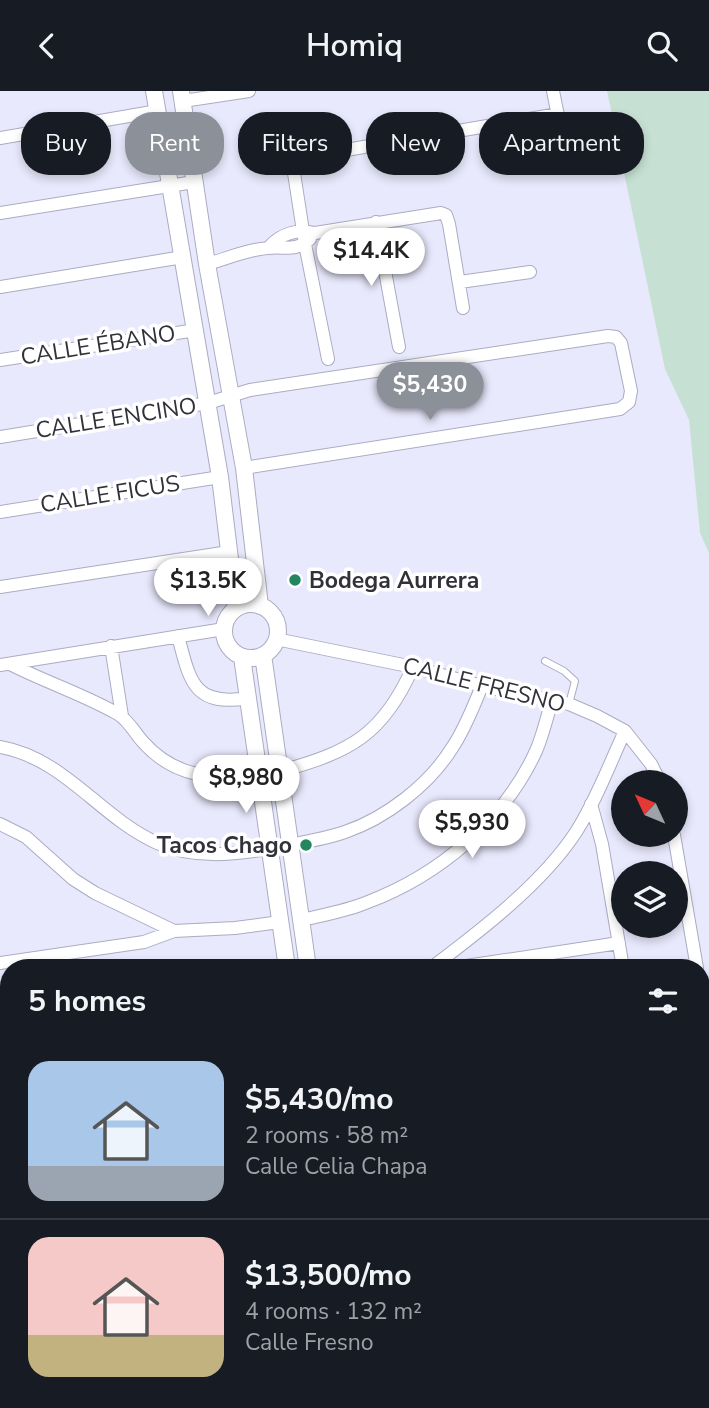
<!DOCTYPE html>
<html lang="en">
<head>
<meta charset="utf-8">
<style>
	body { margin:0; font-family:"Nunito Sans",sans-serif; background:#20242c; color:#f1f3f6; height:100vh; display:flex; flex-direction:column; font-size:26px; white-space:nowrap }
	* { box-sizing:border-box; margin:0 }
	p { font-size:23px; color:#9ea1a6 }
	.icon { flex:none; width:38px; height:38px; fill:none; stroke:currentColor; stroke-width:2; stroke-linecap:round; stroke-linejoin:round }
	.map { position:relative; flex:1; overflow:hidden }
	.details { position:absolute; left:0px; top:868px; width:710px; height:450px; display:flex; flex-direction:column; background:#171b24; border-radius:28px 28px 0 0; box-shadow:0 4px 10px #0003 }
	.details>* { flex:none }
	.top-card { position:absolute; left:21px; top:21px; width:668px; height:63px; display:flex; gap:14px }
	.needle { width:46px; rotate:314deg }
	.buttons { position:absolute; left:611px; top:679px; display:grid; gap:14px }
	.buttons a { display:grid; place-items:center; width:77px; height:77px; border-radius:50%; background:#171b24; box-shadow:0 4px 10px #0003; font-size:35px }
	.price { position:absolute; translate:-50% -60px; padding:0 16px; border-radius:24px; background:#fff; color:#222; font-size:23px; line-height:46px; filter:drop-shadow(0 2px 4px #0008) }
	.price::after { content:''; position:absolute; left:50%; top:42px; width:21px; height:16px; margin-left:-10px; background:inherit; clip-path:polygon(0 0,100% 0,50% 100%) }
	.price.current { background:#8c9099; color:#fff }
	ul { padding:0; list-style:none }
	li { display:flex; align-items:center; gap:21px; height:175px; padding:0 28px }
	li+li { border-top:2px solid #363941 }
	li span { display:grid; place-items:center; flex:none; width:196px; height:140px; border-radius:21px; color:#555 }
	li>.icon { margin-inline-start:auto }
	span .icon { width:84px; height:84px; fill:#fffc; stroke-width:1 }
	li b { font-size:30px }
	h2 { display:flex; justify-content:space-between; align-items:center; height:84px; padding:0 28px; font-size:30px }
	.pill { padding:0 24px; border-radius:28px; background:#171b24; box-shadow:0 4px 10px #0003; font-size:24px; line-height:63px }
	.pill.current { background:#8c9099; color:#fff }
	header { display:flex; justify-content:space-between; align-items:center; height:91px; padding:0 28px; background:#171b24; font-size:32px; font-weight:600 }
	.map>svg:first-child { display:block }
	.green { fill:#c6e1d3 }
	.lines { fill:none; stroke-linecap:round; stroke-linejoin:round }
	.service-casing { stroke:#ababc2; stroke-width:8 }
	.minor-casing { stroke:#ababc2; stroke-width:14 }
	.tertiary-casing { stroke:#ababc2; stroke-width:18 }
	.service { stroke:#fff; stroke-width:6 }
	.minor { stroke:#fff; stroke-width:12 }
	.tertiary { stroke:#fff; stroke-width:16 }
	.poi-dot { fill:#23865f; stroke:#fff; stroke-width:2.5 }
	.labels { text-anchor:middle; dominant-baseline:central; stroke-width:7; stroke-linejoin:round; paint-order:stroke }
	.street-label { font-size:23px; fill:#31313a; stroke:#fff }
	.poi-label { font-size:23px; font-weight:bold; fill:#31313a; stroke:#fff; text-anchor:start }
</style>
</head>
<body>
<header><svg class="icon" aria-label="back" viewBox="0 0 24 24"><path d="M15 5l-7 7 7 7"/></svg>Homiq<svg class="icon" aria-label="search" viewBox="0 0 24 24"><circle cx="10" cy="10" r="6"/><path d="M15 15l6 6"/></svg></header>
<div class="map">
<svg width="709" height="1317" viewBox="0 0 709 1317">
	<rect width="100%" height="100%" fill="#e9e9fd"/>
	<path class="green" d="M 607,0 L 709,0 L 709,462 L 700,442 L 689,329 L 665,278 Z"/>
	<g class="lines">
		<g class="service-casing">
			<path id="service" d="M 545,570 L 564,580 L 575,590 L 569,613"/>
		</g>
		<g class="minor-casing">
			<path id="minor" d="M 553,0 L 568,74
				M 183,10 L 249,0
				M 287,37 L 305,153 L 328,268
				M 0,47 L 158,20
				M 293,68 L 558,23
				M 0,122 L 194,91
				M 376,131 L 399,256
				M 269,156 C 282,142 296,138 315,142 L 441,122 L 446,124 L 449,133 L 463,217
				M 207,173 C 226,168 248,158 268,157 C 283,155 297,161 310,148
				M 460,191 L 530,181
				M 0,196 L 183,166
				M 0,269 L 196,239
				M 0,346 L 208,312 L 250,299 L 608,245 L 616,246 L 621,252 L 631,300 L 629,311 L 620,318 L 244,377
				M 0,421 L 220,386
				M 0,496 L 229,461
				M 178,545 C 190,590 193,616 248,607
				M 276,548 L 413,576 L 482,595 L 569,613 L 597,625 L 625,640 L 651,673 L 660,691
				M 111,555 L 122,625
				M 10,573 C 45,591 83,603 118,623 C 128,629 135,642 143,651 C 175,687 213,689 257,682
				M 0,574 L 224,538
				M 0,656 C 66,668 98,725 157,752 C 193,768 234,764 272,757 C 296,753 321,749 345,741 C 386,727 429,694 452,657 C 465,638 473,616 482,595
				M 281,680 C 350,661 383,644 413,576
				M 591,713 L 602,753 L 623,877
				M 0,733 L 26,746 L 73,788 L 95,802 L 174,840 L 235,837 L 280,831
				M 674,744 L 697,877
				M 301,829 C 323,824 347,820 368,811 C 439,784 504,730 536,660 C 543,644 547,626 552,609
				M 0,872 L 144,851 L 174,840
				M 431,877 C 480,840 542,793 576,741 C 596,710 609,674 625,640
				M 453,877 L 619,852
				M 702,902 L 709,953
				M 0,951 L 9,950
				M 702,987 L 709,986
				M 0,1026 L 9,1025
				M 702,1064 L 709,1062
				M 0,1103 L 9,1102
				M 702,1138 L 709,1136
				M 0,1179 L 9,1178
				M 702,1215 L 709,1214
				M 0,1254 L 9,1252
				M 0,1266 L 9,1271
				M 702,1287 L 709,1286
				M 85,1316 L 117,1309
				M 525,1317 L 575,1309"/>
		</g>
		<g class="tertiary-casing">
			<path id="tertiary" d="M 154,0 L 220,386 L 236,517
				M 181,0 L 207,173 L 244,377 L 260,515
				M224 540a27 27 0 1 1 54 0a27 27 0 1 1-54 0Z
				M 263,564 L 308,877
				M 242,566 L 287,877
				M 346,1309 L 347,1317
				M 368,1309 L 369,1317"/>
		</g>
		<use href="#service" class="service"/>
		<use href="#minor" class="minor"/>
		<use href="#tertiary" class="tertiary"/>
	</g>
	<g class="poi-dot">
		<circle cx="295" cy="489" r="7"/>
		<circle cx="306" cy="754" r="7"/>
	</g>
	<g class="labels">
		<g class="street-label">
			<text transform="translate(98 254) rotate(-9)">CALLE ÉBANO</text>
			<text transform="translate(116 327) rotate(-9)">CALLE ENCINO</text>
			<text transform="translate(110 403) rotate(-9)">CALLE FICUS</text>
			<text transform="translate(484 594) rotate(14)">CALLE FRESNO</text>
		</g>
		<g class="poi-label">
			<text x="309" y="489">Bodega Aurrera</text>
			<text x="292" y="754" text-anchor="end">Tacos Chago</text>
		</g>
	</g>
</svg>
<div class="buttons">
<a><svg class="needle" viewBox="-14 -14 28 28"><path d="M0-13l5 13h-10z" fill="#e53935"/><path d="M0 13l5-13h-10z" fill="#9ea1a6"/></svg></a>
<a><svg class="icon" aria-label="layers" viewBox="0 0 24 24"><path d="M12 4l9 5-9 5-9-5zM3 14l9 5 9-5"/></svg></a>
</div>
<b class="price" style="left:371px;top:197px">$14.4K</b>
<b class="price current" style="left:430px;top:331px">$5,430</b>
<b class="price" style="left:208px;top:527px">$13.5K</b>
<b class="price" style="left:246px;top:724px">$8,980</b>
<b class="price" style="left:472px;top:769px">$5,930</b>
<div class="top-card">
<a class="pill">Buy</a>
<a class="pill current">Rent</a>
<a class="pill">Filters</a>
<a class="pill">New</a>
<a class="pill">Apartment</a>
</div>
<section class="details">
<h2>5 homes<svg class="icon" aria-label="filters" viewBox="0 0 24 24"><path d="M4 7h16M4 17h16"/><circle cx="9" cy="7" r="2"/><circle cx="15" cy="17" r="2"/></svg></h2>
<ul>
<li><span style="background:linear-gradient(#a9c7e8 75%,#9aa5b1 0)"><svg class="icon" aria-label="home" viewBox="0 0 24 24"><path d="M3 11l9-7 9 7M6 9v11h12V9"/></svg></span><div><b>$5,430/mo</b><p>2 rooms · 58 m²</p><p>Calle Celia Chapa</p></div></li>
<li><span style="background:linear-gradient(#f6c9c9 70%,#c2b280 0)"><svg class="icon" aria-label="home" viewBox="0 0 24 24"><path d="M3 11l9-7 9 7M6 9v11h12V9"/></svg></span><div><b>$13,500/mo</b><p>4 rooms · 132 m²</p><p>Calle Fresno</p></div></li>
</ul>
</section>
</div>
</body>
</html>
